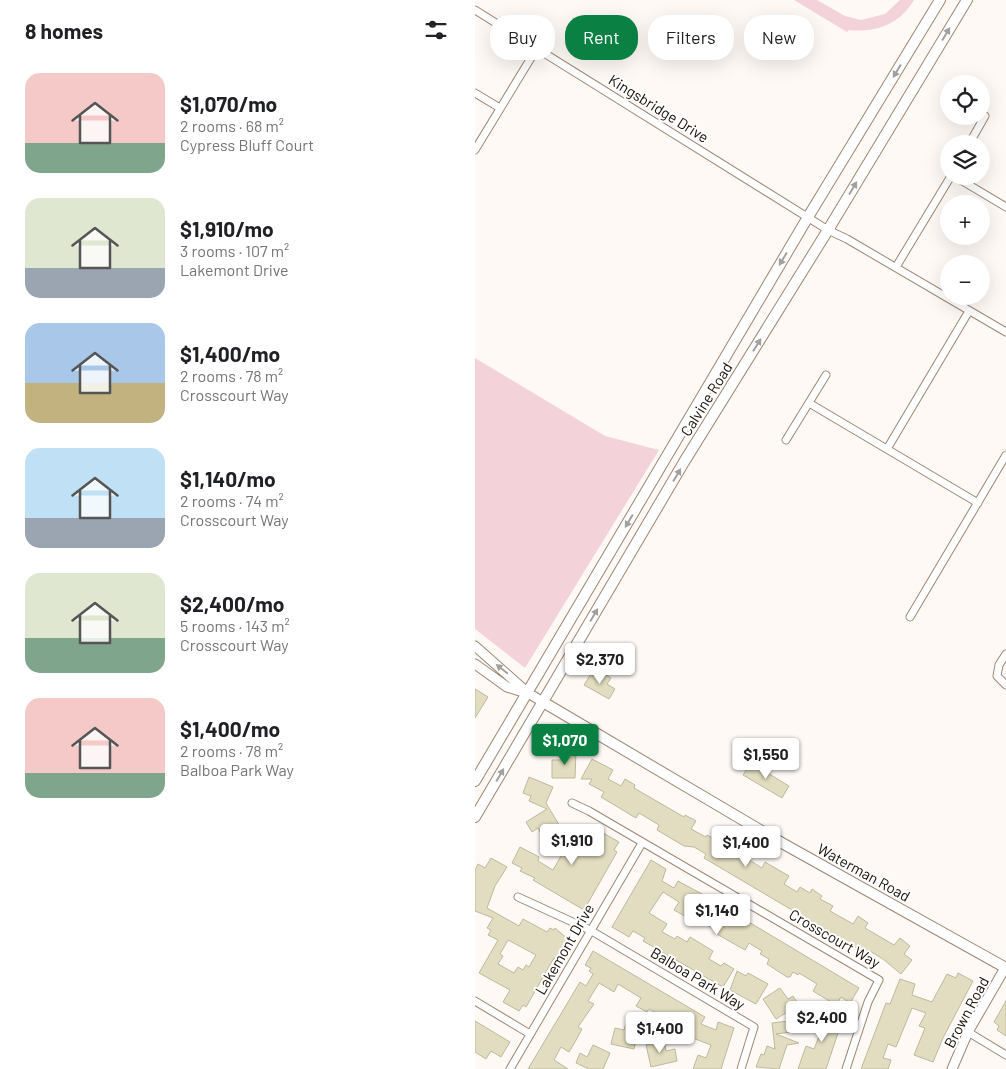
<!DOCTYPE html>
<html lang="en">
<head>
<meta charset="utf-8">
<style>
	body { margin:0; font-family:Barlow,sans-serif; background:#f6f6f6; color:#202124; height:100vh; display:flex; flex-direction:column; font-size:19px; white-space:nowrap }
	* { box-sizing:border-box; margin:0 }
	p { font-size:16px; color:#757577 }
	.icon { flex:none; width:28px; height:28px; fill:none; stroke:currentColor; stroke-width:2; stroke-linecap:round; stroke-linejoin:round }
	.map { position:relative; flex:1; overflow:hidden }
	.side { display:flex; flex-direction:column; background:#fff; width:475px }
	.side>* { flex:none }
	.hud { position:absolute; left:15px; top:15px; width:440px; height:45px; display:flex; gap:10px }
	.buttons { position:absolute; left:465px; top:75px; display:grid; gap:10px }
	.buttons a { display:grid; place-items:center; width:50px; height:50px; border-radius:50%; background:#fff; box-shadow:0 5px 20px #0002; font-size:25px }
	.price { position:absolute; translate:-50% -42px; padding:0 11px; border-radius:5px; background:#fff; color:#222; font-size:16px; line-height:32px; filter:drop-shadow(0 1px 2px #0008) }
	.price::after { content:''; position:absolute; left:50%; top:30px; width:15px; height:11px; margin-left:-8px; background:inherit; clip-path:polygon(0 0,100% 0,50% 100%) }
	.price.on { background:#0b8043; color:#fff }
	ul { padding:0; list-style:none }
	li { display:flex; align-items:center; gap:15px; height:125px; padding:0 25px }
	li span { display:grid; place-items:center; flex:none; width:140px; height:100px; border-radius:15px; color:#555 }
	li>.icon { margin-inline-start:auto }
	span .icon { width:60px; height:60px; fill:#fffc; stroke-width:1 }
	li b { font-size:21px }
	h2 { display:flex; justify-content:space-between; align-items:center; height:60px; padding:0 25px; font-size:21px }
	.pill { padding:0 18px; border-radius:20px; background:#fff; box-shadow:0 5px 20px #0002; font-size:18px; line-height:45px }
	.pill.on { background:#0b8043; color:#fff }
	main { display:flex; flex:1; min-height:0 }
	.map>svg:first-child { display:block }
	.green { fill:#f3d2d9 }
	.building { fill:#e2ddc0; stroke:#beb89c; fill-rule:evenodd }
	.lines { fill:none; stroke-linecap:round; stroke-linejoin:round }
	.minor-casing { stroke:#9c8772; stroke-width:9 }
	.tertiary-casing { stroke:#9c8772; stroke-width:11 }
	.secondary-casing { stroke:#9c8772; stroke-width:12 }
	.minor { stroke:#fff; stroke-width:7 }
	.tertiary { stroke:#fff; stroke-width:9 }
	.secondary { stroke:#fff; stroke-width:10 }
	.oneway { fill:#a29f9c }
	.labels { text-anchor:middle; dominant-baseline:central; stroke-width:4; stroke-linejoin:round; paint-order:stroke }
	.street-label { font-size:15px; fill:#170f07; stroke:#fff }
</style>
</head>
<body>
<main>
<section class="side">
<h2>8 homes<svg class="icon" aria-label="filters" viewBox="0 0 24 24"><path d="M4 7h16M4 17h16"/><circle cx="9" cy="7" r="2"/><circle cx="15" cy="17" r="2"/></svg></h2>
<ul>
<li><span style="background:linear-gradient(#f6c9c9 70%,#7fa58c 0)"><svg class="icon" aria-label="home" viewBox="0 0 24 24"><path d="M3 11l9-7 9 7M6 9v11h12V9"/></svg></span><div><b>$1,070/mo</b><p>2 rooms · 68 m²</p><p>Cypress Bluff Court</p></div></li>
<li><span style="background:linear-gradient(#dfe7d0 70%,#9aa5b1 0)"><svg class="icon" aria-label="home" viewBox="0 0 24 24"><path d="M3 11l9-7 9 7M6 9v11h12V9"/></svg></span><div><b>$1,910/mo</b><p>3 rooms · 107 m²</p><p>Lakemont Drive</p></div></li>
<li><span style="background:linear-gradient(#a9c7e8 60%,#c2b280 0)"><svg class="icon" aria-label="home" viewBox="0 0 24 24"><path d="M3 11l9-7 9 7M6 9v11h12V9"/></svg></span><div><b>$1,400/mo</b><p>2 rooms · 78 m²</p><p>Crosscourt Way</p></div></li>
<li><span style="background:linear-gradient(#bfe0f5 70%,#9aa5b1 0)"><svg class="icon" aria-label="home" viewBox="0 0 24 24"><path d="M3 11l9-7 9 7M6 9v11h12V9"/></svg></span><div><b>$1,140/mo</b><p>2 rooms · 74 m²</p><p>Crosscourt Way</p></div></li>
<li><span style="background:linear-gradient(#dfe7d0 65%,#7fa58c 0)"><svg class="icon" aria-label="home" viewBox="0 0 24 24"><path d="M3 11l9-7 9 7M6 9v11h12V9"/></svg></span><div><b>$2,400/mo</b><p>5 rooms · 143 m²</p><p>Crosscourt Way</p></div></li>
<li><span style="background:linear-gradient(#f6c9c9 75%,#7fa58c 0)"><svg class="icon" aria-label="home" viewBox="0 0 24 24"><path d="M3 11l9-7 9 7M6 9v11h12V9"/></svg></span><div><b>$1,400/mo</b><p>2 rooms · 78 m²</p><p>Balboa Park Way</p></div></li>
</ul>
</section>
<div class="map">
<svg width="531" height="1069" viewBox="0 0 531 1069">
	<rect width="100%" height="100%" fill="#fef9f5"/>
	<path class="green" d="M 319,0 L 342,0 L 370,16 L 386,20 L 410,14 L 425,0 L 439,0 C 425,24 401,33 374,30 L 372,32 Z
		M 0,358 L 130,436 L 184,450 L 50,668 L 0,629 Z"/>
	<path class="building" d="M 127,672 L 136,678 L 132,684 L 140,689 L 134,699 L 109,685 L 116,674 L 123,679 Z
		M 0,689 L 13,697 L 0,718 Z
		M 87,750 L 101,751 L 100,778 L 77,778 L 77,760 L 87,760 Z
		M 117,759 L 138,770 L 133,779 L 146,786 L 150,779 L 160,785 L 159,788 L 209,817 L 210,815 L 221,821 L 216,829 L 231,837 L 232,835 L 258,850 L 260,847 L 270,853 L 268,856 L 287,868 L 290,862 L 314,876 L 309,884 L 322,892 L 325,887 L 335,893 L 337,889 L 347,896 L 345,899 L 358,906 L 355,911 L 378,924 L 383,916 L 393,923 L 390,928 L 419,945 L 425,938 L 435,946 L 429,954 L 437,960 L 426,974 L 408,959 L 395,951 L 393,955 L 229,858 L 231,854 L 219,847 L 209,846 L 182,830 L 184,825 L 164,813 L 161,818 L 126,797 L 129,792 L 114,784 L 117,779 L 106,779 Z
		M 276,763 L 314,786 L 307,798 L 268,775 Z
		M 54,777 L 78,787 L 71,803 L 86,828 L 69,838 L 63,828 L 57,832 L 51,822 L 72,809 L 54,801 L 56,796 L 48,793 Z
		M 92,824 L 123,842 L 128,833 L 144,842 L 139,850 L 142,852 L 109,910 L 58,880 L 60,878 L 45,871 L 47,868 L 37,863 L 45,847 L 64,857 L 63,861 L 78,870 L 90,849 L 81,844 Z
		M 16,858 L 32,867 L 20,886 L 12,908 L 44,926 L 48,919 L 72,932 L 75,928 L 79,930 L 80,928 L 94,940 L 82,959 L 79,958 L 51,1007 L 48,1005 L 44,1011 L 28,1002 L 35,990 L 4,973 L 23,940 L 13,935 L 16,930 L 12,928 L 18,918 L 0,911 L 0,870 L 3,864 L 10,868 ZM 33,940 L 61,955 L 54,967 L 51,965 L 48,970 L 43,967 L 39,973 L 23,964 L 28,956 L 25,954 Z
		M 176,860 L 191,869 L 187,881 L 199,888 L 203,881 L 227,894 L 384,988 L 375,1003 L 366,997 L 361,1005 L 338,991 L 342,984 L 324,973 L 323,975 L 318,972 L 315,977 L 312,977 L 292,964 L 294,959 L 285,954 L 287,951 L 274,943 L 270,950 L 240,933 L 241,930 L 226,921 L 224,924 L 199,910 L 204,902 L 188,892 L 174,913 L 192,924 L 187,932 L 200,939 L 202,936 L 212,942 L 215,937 L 238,951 L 234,959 L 246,966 L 249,963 L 259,969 L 248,987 L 168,941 L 170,938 L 158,931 L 154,937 L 137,927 Z
		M 118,951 L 230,1017 L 226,1024 L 241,1030 L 243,1022 L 259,1028 L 246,1069 L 218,1069 L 223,1055 L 231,1058 L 236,1045 L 210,1035 L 207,1032 L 211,1025 L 199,1018 L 197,1022 L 174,1009 L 172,1012 L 161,1006 L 166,998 L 143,984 L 139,992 L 124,983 L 113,1001 L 119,1004 L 103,1027 L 107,1029 L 100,1042 L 94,1052 L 86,1047 L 79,1060 L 93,1069 L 53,1069 L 105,982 L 111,986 L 118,974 L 114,971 L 116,968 L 110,965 Z
		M 262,971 L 271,976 L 273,973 L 293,984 L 281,1004 L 255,990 Z
		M 483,973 L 498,981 L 468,1038 L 458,1062 L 439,1055 L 450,1028 L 444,1026 L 451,1013 L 437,1008 L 421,1047 L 413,1044 L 408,1058 L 416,1060 L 413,1069 L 386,1069 L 411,1003 L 415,1004 L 425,979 L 440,984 L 437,995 L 457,1002 L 472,974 L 481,978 Z
		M 305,988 L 313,999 L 318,996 L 324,1005 L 301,1019 L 288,999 Z
		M 531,1001 L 531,1036 L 522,1030 L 524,1026 L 519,1022 Z
		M 353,1012 L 368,1018 L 351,1069 L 323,1069 L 331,1046 L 339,1049 L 345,1034 L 336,1030 L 340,1020 L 348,1023 Z
		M 152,1020 L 165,1023 L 159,1049 L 136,1044 L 140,1028 L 149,1030 Z
		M 322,1020 L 324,1031 L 301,1034 L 324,1043 L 312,1045 L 304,1069 L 281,1067 L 286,1054 L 289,1055 L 292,1046 L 300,1049 L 297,1023 Z
		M 0,1021 L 35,1042 L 26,1057 L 16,1051 L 11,1059 L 0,1052 Z
		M 189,1041 L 191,1051 L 200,1049 L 202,1061 L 176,1067 L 171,1045 Z
		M 118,1045 L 135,1053 L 128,1069 L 114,1069 L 101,1063 L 105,1053 L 112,1057 Z"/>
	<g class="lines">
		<g class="minor-casing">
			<path id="minor" d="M 0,10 L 353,230 L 372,239 L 531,332
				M 0,93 L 25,108
				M 494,144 L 510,116
				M 0,150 L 62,48
				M 479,176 L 531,207
				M 421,267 L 476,176
				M 334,403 L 503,503
				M 311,440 L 351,375
				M 412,449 L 494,311
				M 435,617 L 531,455
				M 531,654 L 524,665 L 522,676 L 531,685
				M 97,803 L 114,811 L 404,980 L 393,1002 L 371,1069
				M 43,897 L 115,930 L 279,1027 L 266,1069
				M 0,1001 L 55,1034
				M 493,1032 L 531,1055
				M 35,1069 L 167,843"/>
		</g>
		<g class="tertiary-casing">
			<path id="tertiary" d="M 0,646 L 53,693 L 68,702
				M 0,664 L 32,687 L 51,693
				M 477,1069 L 493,1032 L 530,968"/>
		</g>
		<g class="secondary-casing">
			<path id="secondary" d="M 68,702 L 307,843 L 531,968
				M 0,781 L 333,217 L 465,0
				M 0,817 L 209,462 L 353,230 L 492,0"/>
		</g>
		<use href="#minor" class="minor"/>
		<use href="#tertiary" class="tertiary"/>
		<use href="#secondary" class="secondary"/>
	</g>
	<defs><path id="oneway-solid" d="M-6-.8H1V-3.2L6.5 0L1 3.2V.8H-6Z" transform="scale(1.25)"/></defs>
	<g class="oneway">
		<use href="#oneway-solid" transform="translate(471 34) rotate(-59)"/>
		<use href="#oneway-solid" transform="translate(422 71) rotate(121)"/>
		<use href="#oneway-solid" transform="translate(378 188) rotate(-59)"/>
		<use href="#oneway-solid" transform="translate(308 259) rotate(121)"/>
		<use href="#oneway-solid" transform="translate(282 345) rotate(-58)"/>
		<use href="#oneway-solid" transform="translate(202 475) rotate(-59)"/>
		<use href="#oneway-solid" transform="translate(154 521) rotate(121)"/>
		<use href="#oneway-solid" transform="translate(119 615) rotate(-59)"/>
		<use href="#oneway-solid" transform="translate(27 669) rotate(-141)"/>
		<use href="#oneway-solid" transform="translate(25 775) rotate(-60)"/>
	</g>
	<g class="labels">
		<g class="street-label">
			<text transform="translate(184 108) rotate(32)">Kingsbridge Drive</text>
			<text transform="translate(231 399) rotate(-58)">Calvine Road</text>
			<text transform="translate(389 872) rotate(29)">Waterman Road</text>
			<text transform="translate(360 938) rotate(30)">Crosscourt Way</text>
			<text transform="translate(89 949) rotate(-60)">Lakemont Drive</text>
			<text transform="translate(223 978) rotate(31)">Balboa Park Way</text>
			<text transform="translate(491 1012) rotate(-62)">Brown Road</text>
		</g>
	</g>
</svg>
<div class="buttons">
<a><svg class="icon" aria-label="locate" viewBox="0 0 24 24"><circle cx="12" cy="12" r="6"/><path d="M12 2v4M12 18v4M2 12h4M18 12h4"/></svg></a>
<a><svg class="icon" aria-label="layers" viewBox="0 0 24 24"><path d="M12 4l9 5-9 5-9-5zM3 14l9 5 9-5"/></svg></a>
<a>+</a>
<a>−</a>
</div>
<b class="price" style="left:125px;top:685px">$2,370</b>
<b class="price on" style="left:90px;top:766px">$1,070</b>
<b class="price" style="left:291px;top:780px">$1,550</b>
<b class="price" style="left:97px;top:866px">$1,910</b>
<b class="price" style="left:271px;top:868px">$1,400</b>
<b class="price" style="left:242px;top:936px">$1,140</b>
<b class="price" style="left:347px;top:1043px">$2,400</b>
<b class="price" style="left:185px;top:1054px">$1,400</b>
<div class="hud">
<a class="pill">Buy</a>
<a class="pill on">Rent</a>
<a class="pill">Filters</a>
<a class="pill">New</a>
</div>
</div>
</main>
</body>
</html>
